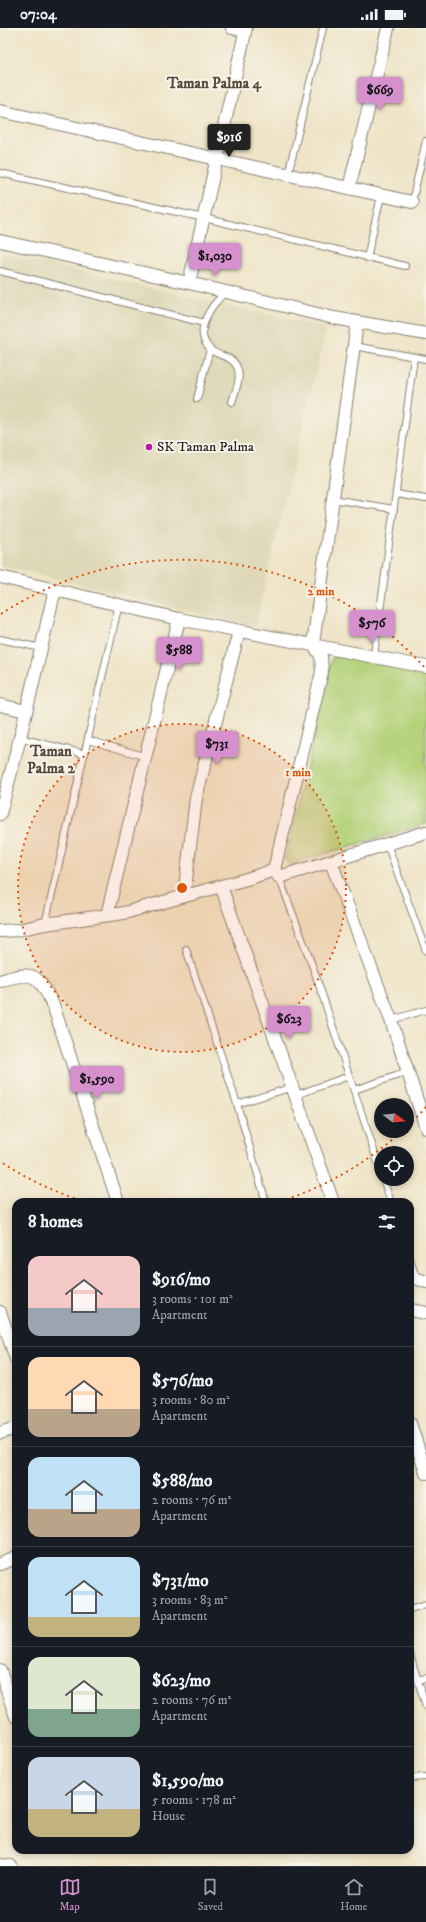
<!DOCTYPE html>
<html lang="en">
<head>
<meta charset="utf-8">
<style>
	body { margin:0; font-family:"IM FELL DW Pica",serif; background:#20242c; color:#f1f3f6; height:100vh; display:flex; flex-direction:column; font-size:15px; white-space:nowrap }
	* { box-sizing:border-box; margin:0 }
	p { font-size:13px; color:#9ea1a6 }
	.icon { flex:none; width:22px; height:22px; fill:none; stroke:currentColor; stroke-width:2; stroke-linecap:round; stroke-linejoin:round }
	.map { position:relative; flex:1; overflow:hidden }
	.details { position:absolute; left:12px; top:1170px; width:402px; height:656px; display:flex; flex-direction:column; background:#171b24; border-radius:12px; box-shadow:0 2px 6px #0003 }
	.details>* { flex:none }
	.needle { width:26px; rotate:106deg }
	.controls { position:absolute; left:374px; top:1070px; display:grid; gap:8px }
	.controls a { display:grid; place-items:center; width:40px; height:40px; border-radius:50%; background:#171b24; box-shadow:0 2px 6px #0003; font-size:20px }
	.price { position:absolute; translate:-50% -34px; padding:0 9px; border-radius:4px; background:#d690ce; color:#111; font-size:13px; line-height:26px; filter:drop-shadow(0 1px 2px #0008) }
	.price::after { content:''; position:absolute; left:50%; top:24px; width:12px; height:9px; margin-left:-6px; background:inherit; clip-path:polygon(0 0,100% 0,50% 100%) }
	.price.current { background:#222; color:#fff }
	ul { padding:0; list-style:none }
	li { display:flex; align-items:center; gap:12px; height:100px; padding:0 16px }
	li+li { border-top:1px solid #363941 }
	li span { display:grid; place-items:center; flex:none; width:112px; height:80px; border-radius:12px; color:#555 }
	li>.icon { margin-inline-start:auto }
	span .icon { width:48px; height:48px; fill:#fffc; stroke-width:1 }
	li b { font-size:17px }
	h2 { display:flex; justify-content:space-between; align-items:center; height:48px; padding:0 16px; font-size:17px }
	.status { display:flex; justify-content:space-between; align-items:center; height:28px; padding:0 20px; background:#171b24; direction:ltr }
	.status svg { height:11px; fill:currentColor }
	.tab-bar { display:flex; justify-content:space-around; align-items:center; height:56px; border-top:1px solid #363941; background:#171b24; font-size:11px; color:#9ea1a6 }
	.tab-bar a { display:grid; justify-items:center; gap:2px }
	.tab-bar .current { color:#d690ce }
	.map>svg:first-child { display:block }
	.built { fill:#ded8b7 }
	.green { fill:#b4d279; stroke:#68774a }
	.lines { fill:none; stroke-linecap:round; stroke-linejoin:round }
	.lane-casing { stroke:#868072; stroke-width:8 }
	.street-casing { stroke:#868072; stroke-width:14 }
	.lane { stroke:#fff; stroke-width:6 }
	.street { stroke:#fff; stroke-width:12 }
	.ring { fill:none; stroke:#de560d; stroke-width:2; stroke-dasharray:2 4 }
	.poi-dot { fill:#b5179e; stroke:#f7f3e8; stroke-width:1.5 }
	.labels { text-anchor:middle; dominant-baseline:central; stroke-width:4; stroke-linejoin:round; paint-order:stroke }
	.poi-label { font-size:14px; fill:#1c1c1c; stroke:#f7f3e8; text-anchor:start }
	.neighbourhood-label { font-size:15px; font-weight:bold; fill:#57493b; stroke:#f7f3e8 }
	.centre { fill:#de560d; stroke:#f7f3e8; stroke-width:2 }
	.ring-label { font-size:12px; text-anchor:middle; font-weight:bold; fill:#de560d; stroke:#f7f3e8; stroke-width:4; stroke-linejoin:round; paint-order:stroke }
</style>
</head>
<body>
<div class="status"><b>07:04</b><svg viewBox="0 0 49 12"><path d="M0 12V9h3v3zM5 12V6h3v6zM10 12V3h3v9zM15 12V0h3v12zM26 1h20v11H26zM47 4h2v5h-2z"/></svg></div>
<div class="map">
<svg width="426" height="1838" viewBox="0 0 426 1838">
	<rect width="100%" height="100%" fill="#f7f3e8"/>
	<filter id="ink" filterUnits="userSpaceOnUse"><feTurbulence type="fractalNoise" baseFrequency=".025" numOctaves="2"/><feDisplacementMap in="SourceGraphic" scale="8" xChannelSelector="R" yChannelSelector="G"/><feConvolveMatrix kernelMatrix="1 2 1 2 8 2 1 2 1" color-interpolation-filters="sRGB"/></filter>
	<filter id="wash" filterUnits="userSpaceOnUse"><feTurbulence type="fractalNoise" baseFrequency=".012" numOctaves="4" result="noise"/><feDisplacementMap in="SourceGraphic" scale="16" xChannelSelector="R" yChannelSelector="G"/><feGaussianBlur stdDeviation="0.9" result="paint"/><feColorMatrix in="noise" values="0 0 0 0 0 0 0 0 0 0 0 0 0 0 0 0 0 1.4 0 .05"/><feComposite in="paint" operator="in"/></filter>
	<g filter="url(#wash)">
		<rect width="100%" height="100%" fill="#efe4c7"/>
		<path class="built" d="M 0,225 L 326,300 L 255,599 L 0,537 Z"/>
		<path class="green" d="M 340,628 L 426,645 L 426,796 L 290,836 L 285,832 L 332,630 Z"/>
	</g>
	<g filter="url(#ink)">
		<g class="lines">
			<g class="lane-casing">
				<path id="lane" d="M 0,145 L 204,190 L 405,238
					M 288,147 L 323,0
					M 412,174 L 426,113
					M 367,230 L 381,168
					M 0,243 L 204,295
					M 226,264 C 211,277 192,303 210,321 C 218,329 232,327 237,339 C 242,349 235,364 232,374
					M 354,318 L 426,331
					M 197,371 L 210,321
					M 396,466 L 426,471
					M 333,471 L 394,481
					M 0,611 L 41,620
					M 374,628 L 414,329
					M 20,710 L 85,726
					M 88,712 L 147,729
					M 387,816 L 426,923
					M 279,849 L 315,945 L 381,1144
					M 45,896 L 119,576
					M 186,921 L 237,1076 L 266,1174
					M 391,992 L 426,982
					M 354,1062 L 408,1044
					M 296,1067 L 349,1048
					M 237,1076 L 293,1059
					M 383,1151 L 391,1174
					M 410,1232 L 416,1249
					M 410,1581 L 426,1576
					M 410,1627 L 426,1678
					M 418,1652 L 426,1650
					M 410,1750 L 426,1749"/>
			</g>
			<g class="street-casing">
				<path id="street" d="M 232,0 L 245,3
					M 0,83 L 412,174
					M 349,160 L 388,0
					M 0,213 L 189,255 L 334,290 L 426,306
					M 189,255 L 246,0
					M 0,549 L 179,591 L 107,887
					M 179,591 L 426,639
					M 0,677 L 26,683
					M 0,786 L 20,710 L 55,561
					M 331,834 L 391,992 L 426,1100
					M 274,842 L 322,644 L 321,628 L 313,616 L 357,295
					M 221,858 L 333,1174
					M 184,868 L 196,770 L 239,603
					M 0,903 L 18,902 L 45,896 L 124,885 L 250,850 L 274,842 L 279,849 L 426,804
					M 0,953 C 34,942 38,946 53,977 L 118,1174
					M 410,1248 L 426,1254
					M 410,1282 L 426,1285
					M 0,1284 L 16,1331
					M 410,1395 L 426,1445
					M 0,1405 L 16,1400
					M 0,1536 L 16,1530
					M 0,1642 L 16,1689
					M 0,1837 L 11,1838"/>
			</g>
			<use href="#lane" class="lane"/>
			<use href="#street" class="street"/>
		</g>
	</g>
	<circle cx="182" cy="860" r="164" fill="#de560d" fill-opacity=".12"/>
	<g class="ring">
		<circle cx="182" cy="860" r="164"/>
		<path d="M426 1079A328 328 0 0 1 408 1098M401 1104A328 328 0 0 1 278 1174M86 1174A328 328 0 0 1 1 1134M1 586A328 328 0 0 1 426 641"/>
	</g>
	<circle class="poi-dot" cx="149" cy="419" r="4"/>
	<g class="labels">
		<g class="poi-label">
			<text x="157" y="419">SK Taman Palma</text>
		</g>
		<g class="neighbourhood-label">
			<text x="214" y="55">Taman Palma 4</text>
			<text x="51" y="723">Taman<tspan x="51" dy="17">Palma 2</tspan></text>
		</g>
	</g>
	<circle cx="182" cy="860" r="6" class="centre"/>
	<g class="ring-label">
		<text x="321" y="567">2 min</text>
		<text x="298" y="748">1 min</text>
	</g>
</svg>
<div class="controls">
<a><svg class="needle" viewBox="-14 -14 28 28"><path d="M0-13l5 13h-10z" fill="#e53935"/><path d="M0 13l5-13h-10z" fill="#9ea1a6"/></svg></a>
<a><svg class="icon" aria-label="locate" viewBox="0 0 24 24"><circle cx="12" cy="12" r="6"/><path d="M12 2v4M12 18v4M2 12h4M18 12h4"/></svg></a>
</div>
<b class="price" style="left:380px;top:83px">$669</b>
<b class="price current" style="left:229px;top:130px">$916</b>
<b class="price" style="left:215px;top:249px">$1,030</b>
<b class="price" style="left:372px;top:616px">$576</b>
<b class="price" style="left:179px;top:643px">$588</b>
<b class="price" style="left:217px;top:737px">$731</b>
<b class="price" style="left:289px;top:1012px">$623</b>
<b class="price" style="left:97px;top:1072px">$1,590</b>
<section class="details">
<h2>8 homes<svg class="icon" aria-label="filters" viewBox="0 0 24 24"><path d="M4 7h16M4 17h16"/><circle cx="9" cy="7" r="2"/><circle cx="15" cy="17" r="2"/></svg></h2>
<ul>
<li><span style="background:linear-gradient(#f6c9c9 65%,#9aa5b1 0)"><svg class="icon" aria-label="home" viewBox="0 0 24 24"><path d="M3 11l9-7 9 7M6 9v11h12V9"/></svg></span><div><b>$916/mo</b><p>3 rooms · 101 m²</p><p>Apartment</p></div></li>
<li><span style="background:linear-gradient(#ffd9b3 65%,#b9a48a 0)"><svg class="icon" aria-label="home" viewBox="0 0 24 24"><path d="M3 11l9-7 9 7M6 9v11h12V9"/></svg></span><div><b>$576/mo</b><p>3 rooms · 80 m²</p><p>Apartment</p></div></li>
<li><span style="background:linear-gradient(#bfe0f5 65%,#b9a48a 0)"><svg class="icon" aria-label="home" viewBox="0 0 24 24"><path d="M3 11l9-7 9 7M6 9v11h12V9"/></svg></span><div><b>$588/mo</b><p>2 rooms · 76 m²</p><p>Apartment</p></div></li>
<li><span style="background:linear-gradient(#bfe0f5 75%,#c2b280 0)"><svg class="icon" aria-label="home" viewBox="0 0 24 24"><path d="M3 11l9-7 9 7M6 9v11h12V9"/></svg></span><div><b>$731/mo</b><p>3 rooms · 83 m²</p><p>Apartment</p></div></li>
<li><span style="background:linear-gradient(#dfe7d0 65%,#7fa58c 0)"><svg class="icon" aria-label="home" viewBox="0 0 24 24"><path d="M3 11l9-7 9 7M6 9v11h12V9"/></svg></span><div><b>$623/mo</b><p>2 rooms · 76 m²</p><p>Apartment</p></div></li>
<li><span style="background:linear-gradient(#c9d6e8 65%,#c2b280 0)"><svg class="icon" aria-label="home" viewBox="0 0 24 24"><path d="M3 11l9-7 9 7M6 9v11h12V9"/></svg></span><div><b>$1,590/mo</b><p>5 rooms · 178 m²</p><p>House</p></div></li>
</ul>
</section>
</div>
<nav class="tab-bar">
<a class="current"><svg class="icon" aria-label="map" viewBox="0 0 24 24"><path d="M3 6l6-2 6 2 6-2v14l-6 2-6-2-6 2zM9 4v14M15 6v14"/></svg>Map</a>
<a><svg class="icon" aria-label="saved" viewBox="0 0 24 24"><path d="M7 4h10v16l-5-4-5 4z"/></svg>Saved</a>
<a><svg class="icon" aria-label="home" viewBox="0 0 24 24"><path d="M3 11l9-7 9 7M6 9v11h12V9"/></svg>Home</a>
</nav>
</body>
</html>
